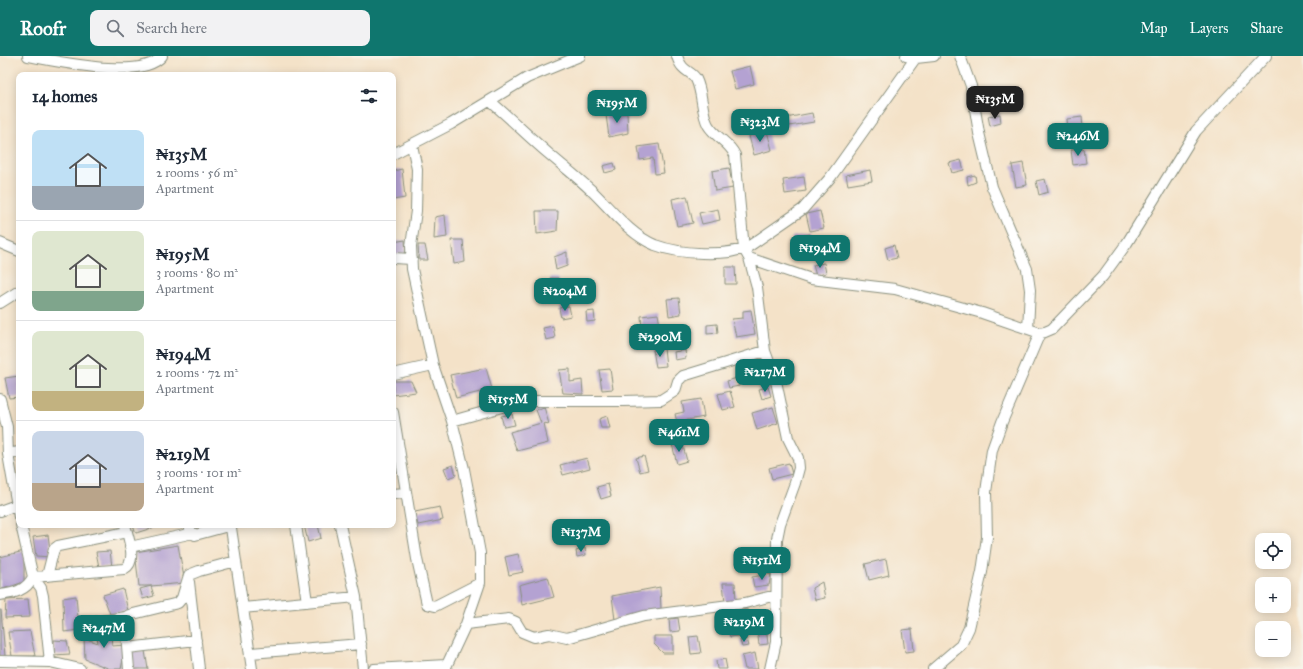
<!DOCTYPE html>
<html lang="en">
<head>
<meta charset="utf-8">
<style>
	body { margin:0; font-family:"IM FELL Great Primer",serif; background:#f2f2f3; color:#1f2937; height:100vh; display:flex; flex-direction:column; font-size:15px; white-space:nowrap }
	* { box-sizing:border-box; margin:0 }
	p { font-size:13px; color:#747a83 }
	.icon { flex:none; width:22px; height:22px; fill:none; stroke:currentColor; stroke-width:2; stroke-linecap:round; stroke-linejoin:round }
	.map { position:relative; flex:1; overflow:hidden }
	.details { position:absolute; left:16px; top:16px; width:380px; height:456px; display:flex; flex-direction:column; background:#fff; border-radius:8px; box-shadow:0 2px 10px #0003 }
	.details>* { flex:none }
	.tools { position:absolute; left:1255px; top:477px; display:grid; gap:8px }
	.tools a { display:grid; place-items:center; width:36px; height:36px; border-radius:8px; background:#fff; box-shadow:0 2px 10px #0003; font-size:20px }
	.price { position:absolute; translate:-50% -34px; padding:0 9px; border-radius:8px; background:#0f766e; color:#fff; font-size:13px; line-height:26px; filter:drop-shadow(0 1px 2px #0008) }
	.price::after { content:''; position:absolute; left:50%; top:24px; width:12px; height:9px; margin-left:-6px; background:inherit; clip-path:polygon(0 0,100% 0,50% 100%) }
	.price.active { background:#222; color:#fff }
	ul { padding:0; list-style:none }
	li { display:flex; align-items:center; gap:12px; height:100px; padding:0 16px }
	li+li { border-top:1px solid #e0e1e3 }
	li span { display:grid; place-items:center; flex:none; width:112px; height:80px; border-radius:8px; color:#555 }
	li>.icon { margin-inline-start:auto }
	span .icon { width:48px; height:48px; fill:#fffc; stroke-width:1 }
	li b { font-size:17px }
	h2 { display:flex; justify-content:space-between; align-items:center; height:48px; padding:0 16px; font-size:17px }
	header { display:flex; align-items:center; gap:24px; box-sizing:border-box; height:56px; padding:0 20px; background:#0f766e; color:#fff }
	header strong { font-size:19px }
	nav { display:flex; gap:22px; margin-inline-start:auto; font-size:14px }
	.search { width:280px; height:36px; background:#f2f2f3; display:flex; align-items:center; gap:10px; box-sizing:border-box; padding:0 14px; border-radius:8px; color:#747a83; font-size:15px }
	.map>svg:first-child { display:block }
	.building { fill:#b4a2d2 }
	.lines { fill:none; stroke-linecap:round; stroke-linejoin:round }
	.minor-casing { stroke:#8a907e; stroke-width:12 }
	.minor { stroke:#fff; stroke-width:10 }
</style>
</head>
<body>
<header>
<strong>Roofr</strong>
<div class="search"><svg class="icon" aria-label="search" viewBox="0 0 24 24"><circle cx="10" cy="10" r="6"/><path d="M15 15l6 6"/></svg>Search here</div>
<nav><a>Map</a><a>Layers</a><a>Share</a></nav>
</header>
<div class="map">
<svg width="1303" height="613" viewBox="0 0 1303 613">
	<rect width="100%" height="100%" fill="#f7f3e8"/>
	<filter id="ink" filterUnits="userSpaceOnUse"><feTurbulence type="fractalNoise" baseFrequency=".025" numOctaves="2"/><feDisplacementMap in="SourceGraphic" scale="8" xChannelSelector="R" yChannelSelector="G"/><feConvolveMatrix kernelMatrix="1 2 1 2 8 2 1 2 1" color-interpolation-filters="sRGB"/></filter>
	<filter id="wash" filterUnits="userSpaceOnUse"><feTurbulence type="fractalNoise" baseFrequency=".012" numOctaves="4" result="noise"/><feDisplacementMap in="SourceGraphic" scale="16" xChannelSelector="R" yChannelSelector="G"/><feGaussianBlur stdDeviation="0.9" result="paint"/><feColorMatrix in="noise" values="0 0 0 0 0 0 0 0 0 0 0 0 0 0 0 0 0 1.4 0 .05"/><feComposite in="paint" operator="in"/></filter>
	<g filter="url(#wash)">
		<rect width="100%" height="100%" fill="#f4e2c8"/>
		<g id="blocks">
			<path class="building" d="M 750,10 L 754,28 L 735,33 L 730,15 Z
				M 627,57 L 628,77 L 609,81 L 606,59 Z
				M 812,57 L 814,66 L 777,72 L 775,64 Z
				M 1000,58 L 1001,67 L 990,70 L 988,60 Z
				M 1082,61 L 1083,73 L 1068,74 L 1067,63 Z
				M 767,75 L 772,94 L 754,99 L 749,80 Z
				M 659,88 L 664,117 L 655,118 L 653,102 L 640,104 L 638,91 Z
				M 1084,93 L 1086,107 L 1073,109 L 1071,94 Z
				M 961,104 L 964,114 L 952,117 L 949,107 Z
				M 614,107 L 616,114 L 605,117 L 603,110 Z
				M 1023,107 L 1027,129 L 1016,131 L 1012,109 Z
				M 729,112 L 733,132 L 715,135 L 712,115 Z
				M 402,113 L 405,142 L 393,144 L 393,115 Z
				M 870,114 L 872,125 L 848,129 L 846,119 Z
				M 975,119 L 976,126 L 968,129 L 967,121 Z
				M 804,121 L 806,135 L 785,138 L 783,124 Z
				M 1045,123 L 1048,136 L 1039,139 L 1036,125 Z
				M 687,140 L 693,167 L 677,170 L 672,143 Z
				M 718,153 L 720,164 L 702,168 L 699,157 Z
				M 536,155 L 558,155 L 557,175 L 537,178 Z
				M 820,155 L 824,172 L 810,175 L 806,158 Z
				M 445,159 L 447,181 L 434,183 L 435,161 Z
				M 810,178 L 812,191 L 794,194 L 792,181 Z
				M 405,184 L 406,197 L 393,200 L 393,186 Z
				M 451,184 L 463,184 L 465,206 L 454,208 Z
				M 418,189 L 425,189 L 428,204 L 419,204 Z
				M 894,189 L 897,202 L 888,204 L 885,192 Z
				M 567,196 L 567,210 L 556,214 L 554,201 Z
				M 824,207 L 826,217 L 816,220 L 813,209 Z
				M 725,211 L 735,211 L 736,228 L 725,228 Z
				M 550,222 L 558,222 L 563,241 L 553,241 Z
				M 679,242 L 681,258 L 669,260 L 667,243 Z
				M 569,250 L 571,260 L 561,262 L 559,252 Z
				M 751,254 L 755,278 L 736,281 L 732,263 L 743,262 L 743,255 Z
				M 594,255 L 595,265 L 587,266 L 586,256 Z
				M 658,258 L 662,281 L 643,286 L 641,260 Z
				M 717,268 L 718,277 L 707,278 L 707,269 Z
				M 553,270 L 555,282 L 546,284 L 543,272 Z
				M 664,292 L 666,310 L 656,311 L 653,294 Z
				M 685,294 L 686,302 L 675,304 L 674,296 Z
				M 486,312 L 492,333 L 456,342 L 450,319 Z
				M 570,313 L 570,326 L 582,324 L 583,338 L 563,337 L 559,314 Z
				M 610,313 L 613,333 L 602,334 L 599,314 Z
				M 19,320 L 19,341 L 9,342 L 5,322 Z
				M 737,322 L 739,330 L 729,332 L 727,325 Z
				M 393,325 L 411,325 L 416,336 L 393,339 Z
				M 768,331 L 771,340 L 762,343 L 759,333 Z
				M 730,335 L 735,351 L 723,354 L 718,338 Z
				M 701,343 L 704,361 L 677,366 L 675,358 L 684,356 L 682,346 Z
				M 544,351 L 549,368 L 544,367 L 548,387 L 517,395 L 510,376 L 541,367 L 536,354 Z
				M 773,351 L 778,367 L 757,374 L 752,357 Z
				M 512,358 L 515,369 L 504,371 L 501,360 Z
				M 607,360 L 610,372 L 601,372 L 599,363 Z
				M 682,386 L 687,405 L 677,408 L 672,388 Z
				M 644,400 L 648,414 L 640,416 L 636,402 Z
				M 587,402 L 590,412 L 563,419 L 560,409 Z
				M 789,407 L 792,418 L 772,423 L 769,412 Z
				M 453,409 L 456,419 L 448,422 L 444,412 Z
				M 608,428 L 611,440 L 601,443 L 597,431 Z
				M 440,451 L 443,464 L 418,469 L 415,456 Z
				M 133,469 L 154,469 L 155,471 L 136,477 Z
				M 304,469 L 318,469 L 321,482 L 308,486 Z
				M 48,479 L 51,501 L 36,500 L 33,481 Z
				M 178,489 L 185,527 L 151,530 L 154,540 L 143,543 L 140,533 L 151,530 L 139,530 L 135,496 Z
				M 585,492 L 586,499 L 577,501 L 576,495 Z
				M 24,495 L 24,526 L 0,534 L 0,501 Z
				M 110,495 L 112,511 L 99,511 L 96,496 Z
				M 518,498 L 523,516 L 509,519 L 505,501 Z
				M 886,503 L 889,519 L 869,524 L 865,508 Z
				M 771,518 L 769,529 L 754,531 L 752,521 Z
				M 548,521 L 554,541 L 522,549 L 519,529 Z
				M 822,526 L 825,542 L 815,544 L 812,532 Z
				M 723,527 L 735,527 L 736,546 L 725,546 Z
				M 660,531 L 661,553 L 615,564 L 612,540 Z
				M 123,533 L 128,555 L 110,558 L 103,539 Z
				M 76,540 L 79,574 L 64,576 L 63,542 Z
				M 28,543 L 30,561 L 5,562 L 6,544 Z
				M 747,553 L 748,562 L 735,565 L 738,580 L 730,581 L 726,557 Z
				M 0,554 L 1,554 L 5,600 L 0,600 Z
				M 678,562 L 680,575 L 670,576 L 669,563 Z
				M 95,568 L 110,568 L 112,590 L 126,589 L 121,613 L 110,613 L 85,603 L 84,582 L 98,587 Z
				M 766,571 L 768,588 L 759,589 L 757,572 Z
				M 912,573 L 914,595 L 905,596 L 902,574 Z
				M 30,575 L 35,600 L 12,600 L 8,576 Z
				M 654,580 L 673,580 L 673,597 L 663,597 L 654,588 Z
				M 698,580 L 701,597 L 691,598 L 689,581 Z
				M 747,583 L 749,590 L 742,591 L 740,584 Z
				M 54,584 L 67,585 L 70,598 L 54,599 Z
				M 132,595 L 145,595 L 148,613 L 133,613 Z
				M 755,597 L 758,613 L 745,613 L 742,600 Z
				M 725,603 L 727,613 L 717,613 L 716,605 Z"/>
		</g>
	</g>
	<g filter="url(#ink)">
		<use href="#blocks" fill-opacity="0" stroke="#8a907e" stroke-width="1"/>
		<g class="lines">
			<g class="minor-casing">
				<path id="minor" d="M 28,0 C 57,5 142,25 162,0
					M 677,0 C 682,17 691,14 696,23 C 703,37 701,56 708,69 C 715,81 729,86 735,99 L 744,193 L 749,202 L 811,223 L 895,233 L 982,257 L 1040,277 L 1045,276 L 1052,273 L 1103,220 L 1127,187 L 1196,75 L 1266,0
					M 906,0 L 916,2 L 934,0
					M 960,0 L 971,30 L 979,77 L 992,131 L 1027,213 L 1030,234 L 1028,273
					M 490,45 C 510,62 529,81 549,98 C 563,110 577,121 591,134 C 611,153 629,178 655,189 C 679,198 725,201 748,191 L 803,153 L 830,122 L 917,0
					M 412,89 L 417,113 L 416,155 L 411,190 L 412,213 L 433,309 L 452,365 L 464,413 L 480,497 L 480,527 L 466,568 L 445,613
					M 393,98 L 451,68 L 527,22 L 580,0
					M 0,187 L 19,195
					M 393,202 L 412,203
					M 749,202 L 757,231 L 765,295 L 776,325 L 788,382 L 798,402 L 799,412 L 795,427 L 780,468 L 777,483 L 776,586 L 770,613
					M 0,247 L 19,235
					M 393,318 L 433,309
					M 0,343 L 7,371 L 8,398
					M 393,356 L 417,503 L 427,548 L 435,550 L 480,527
					M 452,365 L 523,345 L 623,345 L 661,344 L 675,335 L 678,325 L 683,320 L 765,295
					M 19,396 L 8,398 L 19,461
					M 393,438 L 405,437
					M 0,455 L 19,448
					M 189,469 L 191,476 L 195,479 L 228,470 L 231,472 L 252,613
					M 296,469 L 307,546
					M 340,469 L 356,541 L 363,613
					M 130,491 L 193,477
					M 47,520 L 54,493 L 58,490 L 127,476
					M 33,521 L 124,513 C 138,506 128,481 125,469
					M 33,521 L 41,532 L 43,540 L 50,606
					M 189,526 L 199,613
					M 0,539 C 14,537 26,535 33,521 L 21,469
					M 243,552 L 356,541
					M 83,568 L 126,561
					M 466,568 L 509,563 L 516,566 L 522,576 L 534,581 L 549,578 L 567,582 L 644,560 L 745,547 L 776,539
					M 128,592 L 196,584
					M 251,597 L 361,588
					M 0,605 L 50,606 L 80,613
					M 129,613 L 125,566 L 126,561 L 129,559 L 178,547 L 182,542 L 189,519 L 199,515 L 236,505
					M 374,613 L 446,609
					M 933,613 L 961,589 L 969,572 L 982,516 L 987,481 L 986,436 L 992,394 L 1002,366 L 1040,277"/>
			</g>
			<use href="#minor" class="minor"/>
		</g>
	</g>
</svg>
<div class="tools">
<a><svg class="icon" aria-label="locate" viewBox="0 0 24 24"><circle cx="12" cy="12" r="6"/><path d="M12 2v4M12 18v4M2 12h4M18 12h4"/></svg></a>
<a>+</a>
<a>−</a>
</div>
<b class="price active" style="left:995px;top:64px">₦135M</b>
<b class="price" style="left:617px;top:68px">₦195M</b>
<b class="price" style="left:760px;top:87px">₦323M</b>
<b class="price" style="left:1078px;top:101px">₦246M</b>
<b class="price" style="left:820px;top:213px">₦194M</b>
<b class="price" style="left:565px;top:256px">₦204M</b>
<b class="price" style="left:660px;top:302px">₦290M</b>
<b class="price" style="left:765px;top:337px">₦217M</b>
<b class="price" style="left:508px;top:364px">₦155M</b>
<b class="price" style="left:679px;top:397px">₦461M</b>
<b class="price" style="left:581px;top:497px">₦137M</b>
<b class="price" style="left:762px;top:525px">₦151M</b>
<b class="price" style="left:744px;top:587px">₦219M</b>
<b class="price" style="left:104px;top:593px">₦247M</b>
<section class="details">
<h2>14 homes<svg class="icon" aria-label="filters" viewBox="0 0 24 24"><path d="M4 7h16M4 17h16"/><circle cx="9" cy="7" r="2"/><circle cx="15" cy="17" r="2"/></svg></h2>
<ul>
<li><span style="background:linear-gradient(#bfe0f5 70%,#9aa5b1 0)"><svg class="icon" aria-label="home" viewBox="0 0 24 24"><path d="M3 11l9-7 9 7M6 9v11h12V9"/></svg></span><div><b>₦135M</b><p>2 rooms · 56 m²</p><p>Apartment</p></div></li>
<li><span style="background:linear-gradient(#dfe7d0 75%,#7fa58c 0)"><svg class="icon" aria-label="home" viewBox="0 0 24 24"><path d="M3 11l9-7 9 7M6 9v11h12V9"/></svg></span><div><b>₦195M</b><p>3 rooms · 80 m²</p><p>Apartment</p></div></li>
<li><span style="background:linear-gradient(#dfe7d0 75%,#c2b280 0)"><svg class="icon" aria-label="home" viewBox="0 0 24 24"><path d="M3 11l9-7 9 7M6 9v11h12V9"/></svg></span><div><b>₦194M</b><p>2 rooms · 72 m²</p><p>Apartment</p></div></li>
<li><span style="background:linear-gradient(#c9d6e8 65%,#b9a48a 0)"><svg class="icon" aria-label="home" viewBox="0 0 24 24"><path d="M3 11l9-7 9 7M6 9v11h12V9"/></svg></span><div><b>₦219M</b><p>3 rooms · 101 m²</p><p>Apartment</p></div></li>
</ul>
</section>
</div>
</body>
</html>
